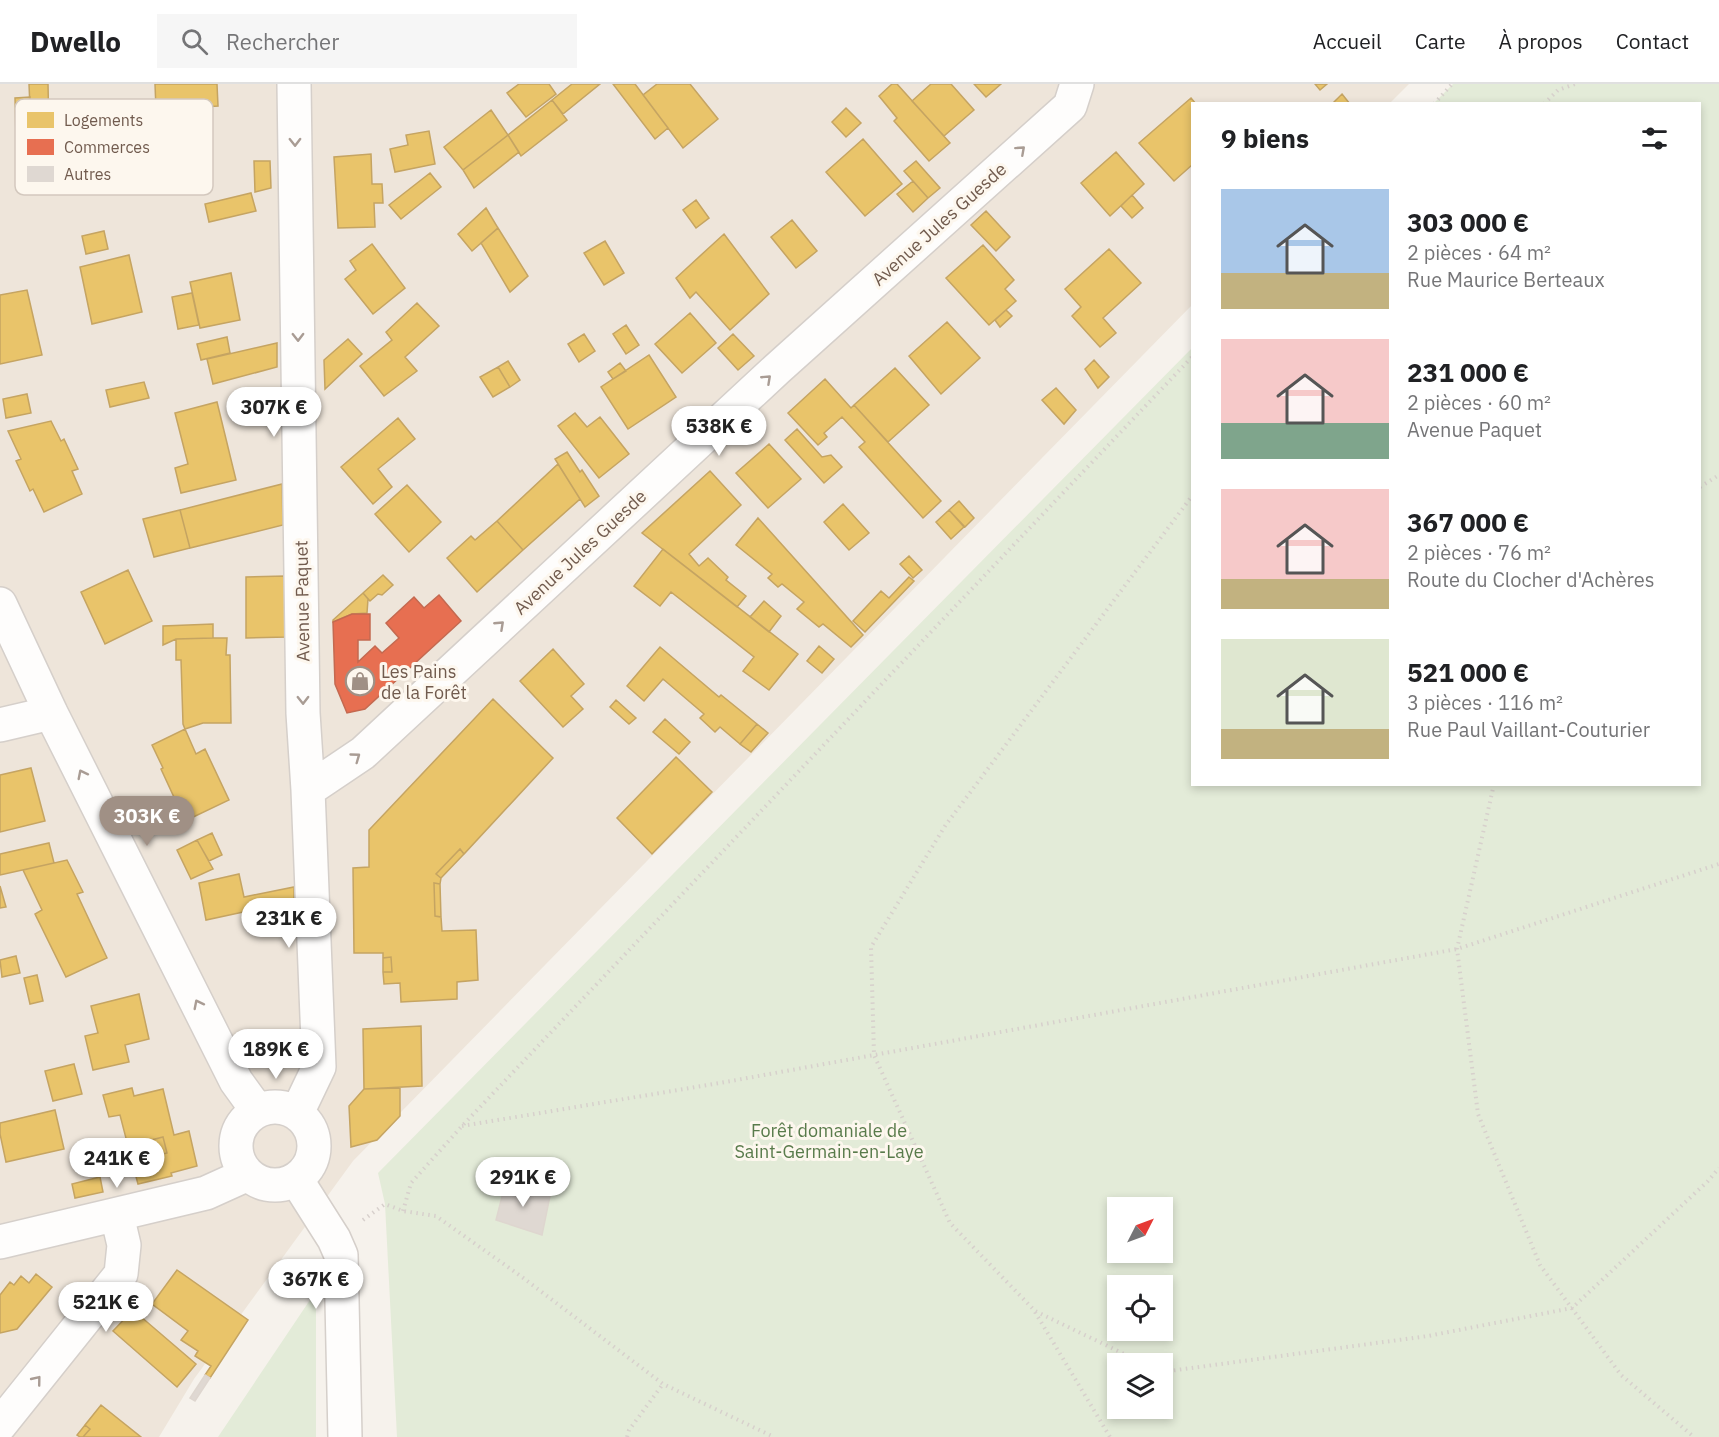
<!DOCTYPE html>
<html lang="fr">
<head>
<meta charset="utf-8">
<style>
	body { margin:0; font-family:"IBM Plex Sans",sans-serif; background:#f6f6f6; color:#202124; height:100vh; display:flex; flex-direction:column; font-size:22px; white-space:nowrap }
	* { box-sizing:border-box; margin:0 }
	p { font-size:20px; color:#757577 }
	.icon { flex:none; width:33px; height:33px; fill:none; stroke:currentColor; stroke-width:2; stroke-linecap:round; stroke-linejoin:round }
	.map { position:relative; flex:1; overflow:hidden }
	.details { position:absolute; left:1191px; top:18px; width:510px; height:684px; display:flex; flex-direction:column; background:#fff; border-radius:0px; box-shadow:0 3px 9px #0003 }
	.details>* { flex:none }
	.needle { width:39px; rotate:48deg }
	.buttons { position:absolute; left:1107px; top:1113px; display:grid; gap:12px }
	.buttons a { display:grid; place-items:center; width:66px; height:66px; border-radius:0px; background:#fff; box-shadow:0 3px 9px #0003; font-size:30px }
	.price { position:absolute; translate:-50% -51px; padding:0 14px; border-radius:21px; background:#fff; color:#222; font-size:20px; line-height:39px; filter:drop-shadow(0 2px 3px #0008) }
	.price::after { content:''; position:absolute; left:50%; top:36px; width:18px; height:14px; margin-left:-9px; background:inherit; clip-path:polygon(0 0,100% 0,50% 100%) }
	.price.selected { background:#a09085; color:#fff }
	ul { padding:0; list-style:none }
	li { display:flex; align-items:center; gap:18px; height:150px; padding:0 30px }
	li span { display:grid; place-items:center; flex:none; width:168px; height:120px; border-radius:0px; color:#555 }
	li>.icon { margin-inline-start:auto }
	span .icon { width:72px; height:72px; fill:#fffc; stroke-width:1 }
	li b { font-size:26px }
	h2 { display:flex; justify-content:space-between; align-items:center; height:72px; padding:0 30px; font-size:26px }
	header { display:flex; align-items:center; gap:36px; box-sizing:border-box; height:84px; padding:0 30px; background:#fff; border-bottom:2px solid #e0e0e0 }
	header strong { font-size:28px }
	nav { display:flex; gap:33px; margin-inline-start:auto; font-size:21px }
	.search { width:420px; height:54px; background:#f6f6f6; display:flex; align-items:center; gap:15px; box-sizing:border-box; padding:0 21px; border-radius:0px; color:#757577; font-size:22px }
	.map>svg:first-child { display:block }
	.residential { fill:#eee5da }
	.green { fill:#e3ebd8; fill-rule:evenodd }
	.homes { fill:#e9c46a; stroke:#c5a462; stroke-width:1.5 }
	.shops { fill:#e76f51; stroke:#c46950; stroke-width:1.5 }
	.building { fill:#dfd8d2; stroke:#ded6cf; stroke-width:1.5 }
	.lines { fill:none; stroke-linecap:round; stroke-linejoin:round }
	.minor-casing { stroke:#d5cfca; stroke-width:36 }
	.path { stroke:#d7d0cc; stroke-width:4; stroke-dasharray:1.5 4.5; stroke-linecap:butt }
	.minor { stroke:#fefdfc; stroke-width:33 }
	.oneway { stroke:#a99c94 }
	.labels { text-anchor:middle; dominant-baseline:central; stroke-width:6; stroke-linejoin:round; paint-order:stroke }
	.street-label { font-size:18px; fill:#715b4e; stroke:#fdf7ee }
	.poi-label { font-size:18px; fill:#715b4e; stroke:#fdf7ee; text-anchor:start }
	.park-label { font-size:18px; fill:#597b4b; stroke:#fdf7ee }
	.key { fill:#fdf7ee; stroke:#d3c8be; stroke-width:1.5 }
	.key-label { font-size:16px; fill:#715b4e }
</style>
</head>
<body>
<header>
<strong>Dwello</strong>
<div class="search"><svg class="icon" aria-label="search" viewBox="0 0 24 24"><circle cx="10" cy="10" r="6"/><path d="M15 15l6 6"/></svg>Rechercher</div>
<nav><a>Accueil</a><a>Carte</a><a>À propos</a><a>Contact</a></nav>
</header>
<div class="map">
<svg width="1719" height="1353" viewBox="0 0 1719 1353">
	<rect width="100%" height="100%" fill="#f6f2ec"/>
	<path class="residential" d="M 0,0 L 1409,0 L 1390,19 L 1192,20 L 1192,221 L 353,1077 L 194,1295 L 159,1353 L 0,1353 Z"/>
	<path class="green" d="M 1453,0 L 1719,0 L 1719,1353 L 397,1353 L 385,1120 L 378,1089 L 1192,264 L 1192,700 L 1700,700 L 1700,20 L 1434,19 ZM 1118,1124 L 1162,1124 L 1162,1168 L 1118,1168 ZM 1118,1202 L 1162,1202 L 1162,1246 L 1118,1246 ZM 1118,1280 L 1162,1280 L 1162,1324 L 1118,1324 Z
		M 316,1207 L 316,1353 L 218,1353 Z"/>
	<path class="homes" d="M 29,0 L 48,0 L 49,46 L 31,47 Z
		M 155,0 L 217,0 L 218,22 L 156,26 Z
		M 519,0 L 549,0 L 556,10 L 526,33 L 507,9 Z
		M 572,0 L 600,0 L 563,30 L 552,16 Z
		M 613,0 L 635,0 L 668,44 L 655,55 Z
		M 657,0 L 690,0 L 718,35 L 683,64 L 643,11 Z
		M 892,0 L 897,0 L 950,59 L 929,77 L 894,37 L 897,34 L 879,12 Z
		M 931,0 L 951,0 L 974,26 L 944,52 L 912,17 Z
		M 974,0 L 1001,0 L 986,13 Z
		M 1315,0 L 1327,0 L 1320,6 Z
		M 1342,10 L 1350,20 L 1332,20 Z
		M 30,13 L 31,47 L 30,54 L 16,54 L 15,14 Z
		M 1191,14 L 1196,20 L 1192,20 L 1192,81 L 1174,97 L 1139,59 Z
		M 552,16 L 567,36 L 521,72 L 508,51 Z
		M 846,24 L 861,39 L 846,53 L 832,38 Z
		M 491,26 L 508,51 L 463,86 L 444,63 Z
		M 429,47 L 435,80 L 395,88 L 390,65 L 408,61 L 406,51 Z
		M 508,51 L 519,68 L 474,104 L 463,86 Z
		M 863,55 L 902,100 L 865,132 L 826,88 Z
		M 1116,68 L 1144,100 L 1110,132 L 1081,99 Z
		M 371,70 L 372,100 L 382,100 L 383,119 L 374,119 L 375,143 L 338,144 L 334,73 Z
		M 254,77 L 270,77 L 271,104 L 255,108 Z
		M 916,77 L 940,104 L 928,114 L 904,87 Z
		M 430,89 L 441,103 L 401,135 L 389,121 Z
		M 913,97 L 928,114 L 913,128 L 897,110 Z
		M 251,109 L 256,127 L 209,138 L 205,120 Z
		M 1132,111 L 1143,124 L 1132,134 L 1121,122 Z
		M 696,116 L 709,134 L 696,144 L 683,126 Z
		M 486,124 L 498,144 L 472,167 L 458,150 Z
		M 986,127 L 1010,153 L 996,167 L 971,141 Z
		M 792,136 L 817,167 L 796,184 L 771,153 Z
		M 498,144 L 528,192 L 510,208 L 481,159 Z
		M 104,147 L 108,165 L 86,170 L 82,152 Z
		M 724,150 L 769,210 L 730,246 L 696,208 L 690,214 L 676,194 Z
		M 605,157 L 624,189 L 604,201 L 584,169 Z
		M 372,160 L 405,204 L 373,230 L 345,195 L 356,186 L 350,177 Z
		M 983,161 L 1014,196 L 1005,205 L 1016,217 L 989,241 L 946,194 Z
		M 1109,165 L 1141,199 L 1103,234 L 1116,249 L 1100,263 L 1072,232 L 1081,223 L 1065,205 Z
		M 129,171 L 142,228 L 92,240 L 80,183 Z
		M 231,189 L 240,236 L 200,244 L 190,198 Z
		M 27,206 L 42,271 L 0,280 L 0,211 Z
		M 192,209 L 199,241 L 178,245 L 172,213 Z
		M 417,219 L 439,242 L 405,273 L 417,287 L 384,312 L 360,282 L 392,256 L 386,248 Z
		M 1006,226 L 1012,232 L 1000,243 L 995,236 Z
		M 690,229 L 716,259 L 682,289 L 655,260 Z
		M 947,238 L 980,274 L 941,310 L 909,272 Z
		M 626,241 L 639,261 L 626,270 L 613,250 Z
		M 584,250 L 595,267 L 579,278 L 568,260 Z
		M 733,250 L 754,272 L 738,286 L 718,264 Z
		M 227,253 L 230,269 L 201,276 L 197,260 Z
		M 348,255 L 362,270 L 325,305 L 324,276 Z
		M 277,259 L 277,283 L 213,300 L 207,275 Z
		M 649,271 L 676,313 L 628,345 L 601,303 Z
		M 1094,276 L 1109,293 L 1098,304 L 1085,285 Z
		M 508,277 L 520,296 L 510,303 L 498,283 Z
		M 620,279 L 626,287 L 613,295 L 608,288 Z
		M 498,283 L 510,303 L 493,313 L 480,293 Z
		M 895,284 L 929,321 L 888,358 L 854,321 Z
		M 825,295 L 851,324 L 854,321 L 941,417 L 923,434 L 859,363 L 865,358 L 842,333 L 824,349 L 827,353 L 818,361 L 788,329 Z
		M 144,298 L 149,314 L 110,323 L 106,306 Z
		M 1056,304 L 1076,326 L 1064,340 L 1042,316 Z
		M 27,310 L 31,329 L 6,334 L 3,315 Z
		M 217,318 L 236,396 L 181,409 L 175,384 L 188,380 L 175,329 Z
		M 575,329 L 587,343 L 600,333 L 629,370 L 599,394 L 558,342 Z
		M 398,334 L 415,355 L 378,385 L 392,403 L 373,420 L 341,383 Z
		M 51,337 L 61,357 L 64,355 L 78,385 L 72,387 L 82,410 L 44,428 L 33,405 L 30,407 L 16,377 L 21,375 L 8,347 Z
		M 797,345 L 822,373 L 831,371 L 842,383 L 824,399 L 785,356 Z
		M 769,360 L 801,395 L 768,424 L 736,389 Z
		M 567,368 L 580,388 L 582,386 L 599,412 L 585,423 L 555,375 Z
		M 558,380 L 580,415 L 523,466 L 497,437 Z
		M 710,387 L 741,421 L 689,470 L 699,482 L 708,474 L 728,493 L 726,496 L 746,512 L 737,523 L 642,449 Z
		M 282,400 L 283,441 L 190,464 L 180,426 Z
		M 407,401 L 441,438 L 409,468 L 375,430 Z
		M 959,417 L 974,434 L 965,443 L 949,426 Z
		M 843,420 L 869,449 L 849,466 L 824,438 Z
		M 180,426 L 190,464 L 154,473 L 143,435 Z
		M 949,426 L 964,443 L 951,455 L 936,438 Z
		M 758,434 L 863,551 L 851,563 L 823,540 L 819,543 L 797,525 L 804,518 L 782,500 L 778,503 L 768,494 L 772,490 L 736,461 Z
		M 497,437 L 523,466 L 477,508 L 447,474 L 471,452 L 475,456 Z
		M 663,465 L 798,570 L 769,606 L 743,587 L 754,573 L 671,508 L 660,522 L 634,502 Z
		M 909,472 L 922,486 L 913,494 L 900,480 Z
		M 128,486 L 152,537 L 105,560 L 81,508 Z
		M 383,491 L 393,501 L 382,511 L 378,510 L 370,517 L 363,509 Z
		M 285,492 L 287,553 L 246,554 L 246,493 Z
		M 909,493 L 914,497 L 865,548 L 853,537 L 881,507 L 889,514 Z
		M 363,509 L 368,515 L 367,529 L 352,530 L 333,538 L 333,536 Z
		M 764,517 L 781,532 L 769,548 L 750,533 Z
		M 213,540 L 213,554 L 176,555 L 163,561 L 163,542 Z
		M 213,554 L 227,554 L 226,571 L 230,571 L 231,639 L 203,639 L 185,645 L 183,640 L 181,576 L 176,576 L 176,555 Z
		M 819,562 L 834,575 L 822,589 L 807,577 Z
		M 660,563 L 719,613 L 721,611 L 757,640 L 740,660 L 720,643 L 715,648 L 700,634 L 704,630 L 663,595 L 644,617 L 627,602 Z
		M 553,565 L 584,600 L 571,612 L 583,625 L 563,643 L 520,597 Z
		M 493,615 L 553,674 L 464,770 L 460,765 L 436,790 L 441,794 L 440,800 L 434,799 L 435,832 L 441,833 L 442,847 L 476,846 L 478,896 L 457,898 L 457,915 L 401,918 L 400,899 L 384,900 L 383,888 L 392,888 L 391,873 L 383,874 L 383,869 L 354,869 L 353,784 L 369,783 L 369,746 Z
		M 616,616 L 636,634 L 629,640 L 610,623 Z
		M 665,635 L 690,658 L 679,670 L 653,648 Z
		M 757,640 L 768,649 L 751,668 L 740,660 Z
		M 185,645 L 196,670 L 205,665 L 229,716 L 185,737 L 161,685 L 163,684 L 152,661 Z
		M 676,673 L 712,708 L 652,770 L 617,734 Z
		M 31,684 L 45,737 L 0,748 L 0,691 Z
		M 212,749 L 222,771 L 209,777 L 197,756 Z
		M 197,756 L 213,785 L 191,795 L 177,766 Z
		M 49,759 L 54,779 L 0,791 L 0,770 Z
		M 460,765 L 464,770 L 441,794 L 436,790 Z
		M 67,776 L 83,808 L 77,810 L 107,874 L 66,893 L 35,830 L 42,826 L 23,786 Z
		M 239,790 L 244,813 L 294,803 L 294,817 L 206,836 L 199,799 Z
		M 434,799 L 440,800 L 441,833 L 435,832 Z
		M 0,802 L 6,823 L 0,824 Z
		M 16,872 L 20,889 L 2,893 L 0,876 Z
		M 391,873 L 392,888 L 383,888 L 383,874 Z
		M 37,891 L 43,917 L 30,920 L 24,894 Z
		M 139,910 L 149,955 L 125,961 L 129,978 L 93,986 L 85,952 L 98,949 L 91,922 Z
		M 421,942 L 422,1002 L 364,1005 L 363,945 Z
		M 74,980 L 82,1010 L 53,1017 L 45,987 Z
		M 132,1004 L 134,1012 L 163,1005 L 174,1051 L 189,1047 L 197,1082 L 171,1089 L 172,1092 L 138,1100 L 132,1078 L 167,1069 L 163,1053 L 128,1062 L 120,1031 L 109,1033 L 103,1011 Z
		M 400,1004 L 400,1032 L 377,1056 L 351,1063 L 349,1022 L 364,1005 Z
		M 55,1026 L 64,1065 L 6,1078 L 0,1050 L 0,1039 Z
		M 163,1053 L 167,1069 L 132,1078 L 128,1062 Z
		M 100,1093 L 103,1108 L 75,1114 L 72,1100 Z
		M 177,1186 L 248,1236 L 210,1294 L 205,1291 L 211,1282 L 195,1272 L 198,1267 L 181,1256 L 188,1247 L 152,1220 Z
		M 36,1190 L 52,1203 L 17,1245 L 0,1249 L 0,1211 L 10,1198 L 14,1201 L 21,1192 L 29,1199 Z
		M 133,1226 L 196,1280 L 177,1303 L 113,1247 Z
		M 101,1321 L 141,1353 L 83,1353 L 90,1345 L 85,1341 Z
		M 85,1341 L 90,1345 L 83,1353 L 80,1353 L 77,1351 Z"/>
	<path class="shops" d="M 439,511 L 461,537 L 365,625 L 347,629 L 335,600 L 333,538 L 352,530 L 370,530 L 370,556 L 358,556 L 358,578 L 375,562 L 382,569 L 399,554 L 386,539 L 414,513 L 424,524 Z"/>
	<path class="building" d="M 506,1097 L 550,1112 L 542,1151 L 496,1136 Z
		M 205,1291 L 210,1294 L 195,1317 L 190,1314 Z"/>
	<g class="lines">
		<g class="minor-casing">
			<path id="minor" d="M 294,0 L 303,629 L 308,706 L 319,983 L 297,1029
				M 0,520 L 51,629 L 236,997 L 257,1026
				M 0,641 L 51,629
				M 308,706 L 363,669 L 777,285 L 1070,22 L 1077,0
				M236 1062a39 39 0 1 1 78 0a39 39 0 1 1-78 0Z
				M 296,1095 L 334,1155 L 341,1171 L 345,1353
				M 0,1158 L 206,1109 L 248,1090
				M 0,1341 L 121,1190 L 124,1161 L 117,1131"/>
		</g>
		<path class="path" d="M 1434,20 L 1452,0
			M 1544,20 L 1558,6 L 1575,0
			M 1700,403 L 1719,391
			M 1494,700 L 1457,865 L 1478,1030 L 1540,1181 L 1621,1291 L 1694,1353
			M 462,1042 L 720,999 L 1457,865 L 1719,780
			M 403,1127 L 411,1099 L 462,1042 L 1192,273
			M 363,1136 L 385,1120 L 403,1127 L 436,1132 L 522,1193 L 663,1300 L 774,1353
			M 1035,1228 L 1110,1353
			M 1145,1280 L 1035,1227 L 950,1139 L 874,971 L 871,863 L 945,742 L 1192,412
			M 1162,1288 L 1428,1252 L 1572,1224 L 1708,1097 L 1719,1084
			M 627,1353 L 629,1346 L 663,1300"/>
		<use href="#minor" class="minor"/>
	</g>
	<defs><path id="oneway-chevron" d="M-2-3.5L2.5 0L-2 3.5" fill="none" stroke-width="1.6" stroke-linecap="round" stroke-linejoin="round" transform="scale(1.5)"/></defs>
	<g class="oneway">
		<use href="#oneway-chevron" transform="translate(295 58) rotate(89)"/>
		<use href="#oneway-chevron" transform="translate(1021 66) rotate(-42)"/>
		<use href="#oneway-chevron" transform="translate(298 253) rotate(89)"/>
		<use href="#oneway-chevron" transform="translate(767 295) rotate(-43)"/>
		<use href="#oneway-chevron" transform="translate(500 541) rotate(-43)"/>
		<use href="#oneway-chevron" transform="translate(303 616) rotate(89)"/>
		<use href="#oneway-chevron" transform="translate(356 673) rotate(-36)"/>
		<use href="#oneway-chevron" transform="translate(82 690) rotate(-117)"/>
		<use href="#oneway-chevron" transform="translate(198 920) rotate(-117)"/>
		<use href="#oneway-chevron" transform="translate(37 1296) rotate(-51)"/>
	</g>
	<defs>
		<g id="shop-ring" transform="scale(1.5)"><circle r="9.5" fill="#fdf7ee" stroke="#a09085" stroke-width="1.5"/><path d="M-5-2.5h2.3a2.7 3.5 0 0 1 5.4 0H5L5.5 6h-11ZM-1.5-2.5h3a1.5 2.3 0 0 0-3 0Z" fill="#a09085"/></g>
	</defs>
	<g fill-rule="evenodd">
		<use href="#shop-ring" x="360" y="597"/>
	</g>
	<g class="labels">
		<g class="street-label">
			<text transform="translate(939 140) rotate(-42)">Avenue Jules Guesde</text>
			<text transform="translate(580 468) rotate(-43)">Avenue Jules Guesde</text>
			<text transform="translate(302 517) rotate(-91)">Avenue Paquet</text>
		</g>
		<g class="poi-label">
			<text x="381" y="587">Les Pains<tspan x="381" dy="21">de la Forêt</tspan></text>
		</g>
		<g class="park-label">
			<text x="829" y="1046">Forêt domaniale de<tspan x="829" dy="21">Saint-Germain-en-Laye</tspan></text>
		</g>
	</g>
	<rect x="15" y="15" width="198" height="96" rx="9" class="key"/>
	<rect x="27" y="28" width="27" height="16" fill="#e9c46a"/>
	<rect x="27" y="55" width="27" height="16" fill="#e76f51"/>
	<rect x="27" y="82" width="27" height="16" fill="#dfd8d2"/>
	<g class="key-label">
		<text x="64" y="42">Logements</text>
		<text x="64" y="69">Commerces</text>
		<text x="64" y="96">Autres</text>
	</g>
</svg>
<div class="buttons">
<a><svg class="needle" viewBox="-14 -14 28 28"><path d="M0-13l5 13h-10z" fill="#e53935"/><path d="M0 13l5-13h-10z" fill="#757577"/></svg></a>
<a><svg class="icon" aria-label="locate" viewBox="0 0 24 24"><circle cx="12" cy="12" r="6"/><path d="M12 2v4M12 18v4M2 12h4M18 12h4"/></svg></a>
<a><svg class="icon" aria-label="layers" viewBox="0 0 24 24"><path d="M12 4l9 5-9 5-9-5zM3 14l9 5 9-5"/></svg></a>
</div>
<b class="price" style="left:274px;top:354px">307K €</b>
<b class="price" style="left:719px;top:373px">538K €</b>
<b class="price selected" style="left:147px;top:763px">303K €</b>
<b class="price" style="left:289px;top:865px">231K €</b>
<b class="price" style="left:276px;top:996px">189K €</b>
<b class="price" style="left:117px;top:1105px">241K €</b>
<b class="price" style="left:523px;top:1124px">291K €</b>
<b class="price" style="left:316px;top:1226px">367K €</b>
<b class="price" style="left:106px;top:1249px">521K €</b>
<section class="details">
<h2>9 biens<svg class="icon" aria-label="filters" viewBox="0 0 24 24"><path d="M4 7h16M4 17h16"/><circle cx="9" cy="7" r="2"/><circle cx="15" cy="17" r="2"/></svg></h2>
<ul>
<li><span style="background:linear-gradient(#a9c7e8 70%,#c2b280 0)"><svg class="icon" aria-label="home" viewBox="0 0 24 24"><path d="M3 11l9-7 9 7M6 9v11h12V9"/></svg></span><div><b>303 000 €</b><p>2 pièces · 64 m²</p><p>Rue Maurice Berteaux</p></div></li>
<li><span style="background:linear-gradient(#f6c9c9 70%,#7fa58c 0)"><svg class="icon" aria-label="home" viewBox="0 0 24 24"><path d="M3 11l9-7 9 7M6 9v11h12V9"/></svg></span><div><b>231 000 €</b><p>2 pièces · 60 m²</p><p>Avenue Paquet</p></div></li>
<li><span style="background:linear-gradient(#f6c9c9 75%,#c2b280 0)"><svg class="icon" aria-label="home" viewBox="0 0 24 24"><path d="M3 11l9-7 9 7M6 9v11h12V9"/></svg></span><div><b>367 000 €</b><p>2 pièces · 76 m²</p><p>Route du Clocher d'Achères</p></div></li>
<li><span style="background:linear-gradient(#dfe7d0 75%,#c2b280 0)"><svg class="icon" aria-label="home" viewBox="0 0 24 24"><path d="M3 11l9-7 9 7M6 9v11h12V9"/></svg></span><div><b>521 000 €</b><p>3 pièces · 116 m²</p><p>Rue Paul Vaillant-Couturier</p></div></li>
</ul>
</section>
</div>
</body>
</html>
